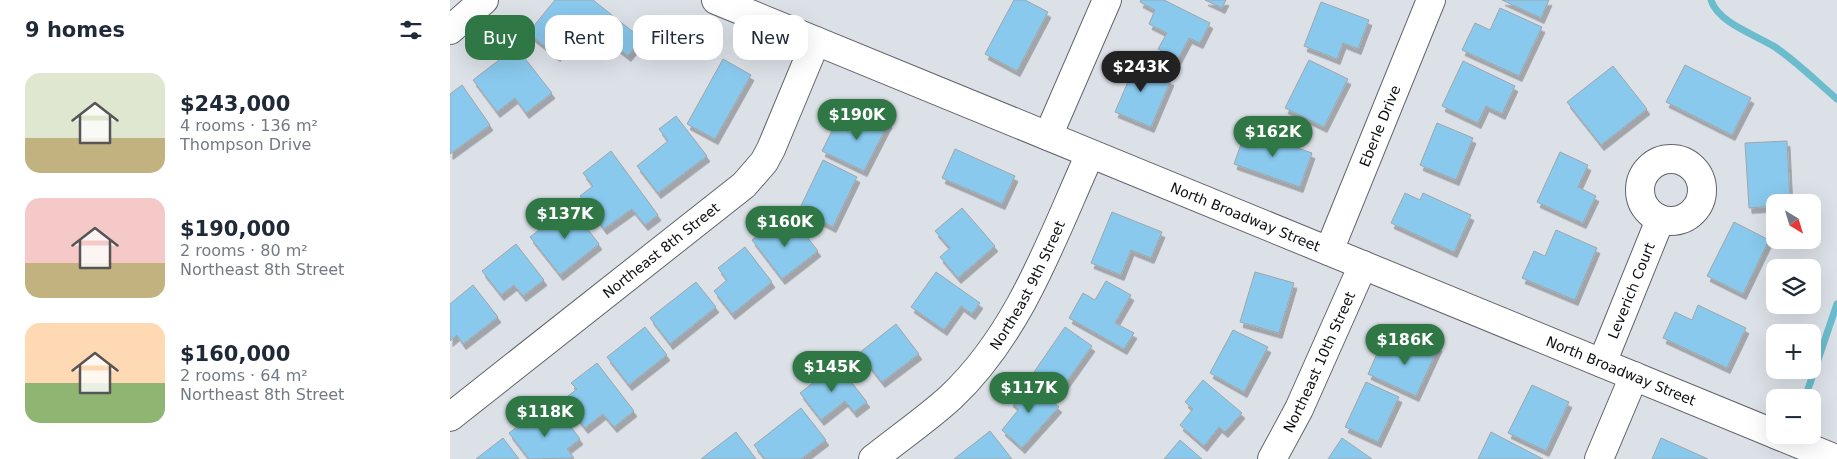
<!DOCTYPE html>
<html lang="en">
<head>
<meta charset="utf-8">
<style>
	body { margin:0; font-family:"DejaVu Sans",sans-serif; background:#f2f2f3; color:#1f2937; height:100vh; display:flex; flex-direction:column; font-size:19px; white-space:nowrap }
	* { box-sizing:border-box; margin:0 }
	p { font-size:16px; color:#747a83 }
	.icon { flex:none; width:28px; height:28px; fill:none; stroke:currentColor; stroke-width:2; stroke-linecap:round; stroke-linejoin:round }
	.map { position:relative; flex:1; overflow:hidden }
	.sheet { display:flex; flex-direction:column; background:#fff; width:450px }
	.sheet>* { flex:none }
	.guide { position:absolute; left:15px; top:15px; width:475px; height:45px; display:flex; gap:10px }
	.needle { width:32px; rotate:142deg }
	.buttons { position:absolute; left:1316px; top:194px; display:grid; gap:10px }
	.buttons a { display:grid; place-items:center; width:55px; height:55px; border-radius:10px; background:#fff; box-shadow:0 5px 20px #0002; font-size:25px }
	.price { position:absolute; translate:-50% -42px; padding:0 11px; border-radius:18px; background:#2f7744; color:#fff; font-size:16px; line-height:32px; filter:drop-shadow(0 1px 2px #0008) }
	.price::after { content:''; position:absolute; left:50%; top:30px; width:15px; height:11px; margin-left:-8px; background:inherit; clip-path:polygon(0 0,100% 0,50% 100%) }
	.price.selected { background:#222; color:#fff }
	ul { padding:0; list-style:none }
	li { display:flex; align-items:center; gap:15px; height:125px; padding:0 25px }
	li span { display:grid; place-items:center; flex:none; width:140px; height:100px; border-radius:15px; color:#555 }
	li>.icon { margin-inline-start:auto }
	span .icon { width:60px; height:60px; fill:#fffc; stroke-width:1 }
	li b { font-size:21px }
	h2 { display:flex; justify-content:space-between; align-items:center; height:60px; padding:0 25px; font-size:21px }
	.chip { padding:0 18px; border-radius:15px; background:#fff; box-shadow:0 5px 20px #0002; font-size:18px; line-height:45px }
	.chip.selected { background:#2f7744; color:#fff }
	main { display:flex; flex:1; min-height:0 }
	.map>svg:first-child { display:block }
	.lines { fill:none; stroke-linecap:round; stroke-linejoin:round }
	.stream { stroke:#6bbccd; stroke-width:7 }
	.building { fill:#89c9ed; stroke:#9fa6aa; filter:url(#shadow) }
	.minor-casing { stroke:#61656b; stroke-width:30 }
	.major-casing { stroke:#61656b; stroke-width:30 }
	.minor { stroke:#fff; stroke-width:28 }
	.major { stroke:#fff; stroke-width:28 }
	.labels { text-anchor:middle; dominant-baseline:central; stroke-width:4; stroke-linejoin:round; paint-order:stroke }
	.street-label { font-size:14px; fill:#0b0d0f; stroke:#e9eef5 }
</style>
</head>
<body>
<main>
<section class="sheet">
<h2>9 homes<svg class="icon" aria-label="filters" viewBox="0 0 24 24"><path d="M4 7h16M4 17h16"/><circle cx="9" cy="7" r="2"/><circle cx="15" cy="17" r="2"/></svg></h2>
<ul>
<li><span style="background:linear-gradient(#dfe7d0 65%,#c2b280 0)"><svg class="icon" aria-label="home" viewBox="0 0 24 24"><path d="M3 11l9-7 9 7M6 9v11h12V9"/></svg></span><div><b>$243,000</b><p>4 rooms · 136 m²</p><p>Thompson Drive</p></div></li>
<li><span style="background:linear-gradient(#f6c9c9 65%,#c2b280 0)"><svg class="icon" aria-label="home" viewBox="0 0 24 24"><path d="M3 11l9-7 9 7M6 9v11h12V9"/></svg></span><div><b>$190,000</b><p>2 rooms · 80 m²</p><p>Northeast 8th Street</p></div></li>
<li><span style="background:linear-gradient(#ffd9b3 60%,#8fb573 0)"><svg class="icon" aria-label="home" viewBox="0 0 24 24"><path d="M3 11l9-7 9 7M6 9v11h12V9"/></svg></span><div><b>$160,000</b><p>2 rooms · 64 m²</p><p>Northeast 8th Street</p></div></li>
</ul>
</section>
<div class="map">
<svg width="1387" height="459" viewBox="0 0 1387 459">
	<defs>
		<filter id="shadow"><feDropShadow dx="3" dy="5.5" stdDeviation="0" flood-color="#0004"/></filter>
	</defs>
	<rect width="100%" height="100%" fill="#dce1e8"/>
	<g class="lines">
		<path class="stream" d="M 1261,0 C 1268,23 1306,35 1325,47 C 1347,62 1367,82 1387,99
			M 1355,398 L 1387,304"/>
	</g>
	<path class="building" d="M 105,0 L 143,0 L 192,39 L 178,56 L 142,28 L 127,47 L 119,41 L 107,56 L 78,33 Z
		M 564,0 L 575,0 L 598,12 L 567,71 L 535,54 Z
		M 691,0 L 714,0 L 760,23 L 750,43 L 739,38 L 728,59 L 708,49 L 717,33 L 699,24 L 705,10 L 690,2 Z
		M 755,0 L 776,0 L 772,8 Z
		M 1052,0 L 1099,0 L 1091,18 Z
		M 871,2 L 919,20 L 908,49 L 893,43 L 887,59 L 854,46 Z
		M 1050,8 L 1092,27 L 1069,76 L 1012,50 L 1025,23 L 1040,30 Z
		M 66,47 L 102,93 L 76,113 L 65,98 L 47,112 L 23,80 Z
		M 668,58 L 721,80 L 701,127 L 665,112 L 680,77 L 663,70 Z
		M 273,59 L 301,75 L 265,139 L 237,124 Z
		M 859,60 L 898,79 L 874,127 L 835,108 Z
		M 1013,61 L 1065,86 L 1052,114 L 1036,106 L 1028,123 L 992,106 Z
		M 1235,65 L 1301,98 L 1282,135 L 1216,102 Z
		M 1163,66 L 1197,109 L 1151,145 L 1117,102 Z
		M 12,85 L 40,125 L 0,154 L 0,94 Z
		M 415,110 L 439,122 L 414,171 L 372,151 L 385,125 L 403,134 Z
		M 226,116 L 257,156 L 208,193 L 187,166 L 218,141 L 209,129 Z
		M 987,123 L 1023,138 L 1006,180 L 970,165 Z
		M 796,130 L 862,153 L 850,187 L 784,164 Z
		M 1337,141 L 1340,202 L 1325,202 L 1325,206 L 1299,208 L 1295,143 Z
		M 505,149 L 565,176 L 552,204 L 492,178 Z
		M 161,151 L 208,215 L 195,225 L 182,209 L 154,229 L 130,196 L 143,186 L 133,173 Z
		M 1110,152 L 1138,165 L 1128,187 L 1146,196 L 1133,223 L 1087,202 Z
		M 373,160 L 407,177 L 383,227 L 349,210 Z
		M 955,193 L 970,200 L 973,193 L 1021,215 L 1004,252 L 941,223 Z
		M 120,206 L 149,244 L 110,275 L 80,237 Z
		M 512,208 L 545,246 L 508,278 L 490,257 L 500,248 L 485,231 Z
		M 662,212 L 712,232 L 701,258 L 681,250 L 671,275 L 641,263 Z
		M 325,222 L 334,234 L 347,224 L 368,251 L 332,279 L 302,240 Z
		M 1284,222 L 1319,240 L 1293,294 L 1257,276 Z
		M 1106,230 L 1147,248 L 1125,300 L 1072,278 L 1084,251 L 1095,256 Z
		M 66,244 L 94,280 L 73,296 L 64,285 L 51,295 L 32,271 Z
		M 295,247 L 322,282 L 282,314 L 264,291 L 277,280 L 268,268 Z
		M 486,272 L 530,303 L 522,314 L 511,306 L 494,330 L 461,307 Z
		M 805,272 L 844,283 L 829,333 L 790,322 Z
		M 656,281 L 681,295 L 665,323 L 684,333 L 674,349 L 619,318 L 633,293 L 645,300 Z
		M 246,282 L 266,307 L 220,344 L 200,318 Z
		M 23,285 L 48,317 L 13,344 L 7,335 L 0,341 L 0,304 Z
		M 1248,305 L 1296,328 L 1277,368 L 1213,338 L 1225,312 L 1242,320 Z
		M 446,324 L 469,354 L 432,382 L 409,353 Z
		M 195,327 L 217,355 L 179,385 L 157,357 Z
		M 615,327 L 642,346 L 610,391 L 584,372 Z
		M 783,330 L 818,347 L 794,392 L 760,373 Z
		M 964,335 L 989,346 L 966,396 L 918,374 L 930,347 L 953,358 Z
		M 147,363 L 184,411 L 164,427 L 153,414 L 135,428 L 113,400 L 127,389 L 121,383 Z
		M 387,364 L 417,402 L 404,412 L 395,401 L 371,420 L 350,393 Z
		M 578,380 L 609,407 L 572,448 L 552,430 L 569,409 L 560,401 Z
		M 753,380 L 792,413 L 775,432 L 769,427 L 754,446 L 730,425 L 743,409 L 735,402 Z
		M 916,382 L 949,397 L 928,442 L 895,427 Z
		M 1082,385 L 1119,402 L 1096,451 L 1058,433 Z
		M 351,408 L 376,440 L 351,459 L 315,459 L 304,445 Z
		M 85,413 L 97,427 L 112,415 L 130,439 L 117,449 L 124,458 L 79,459 L 59,433 Z
		M 540,431 L 562,459 L 504,459 Z
		M 286,432 L 306,459 L 251,459 Z
		M 1041,432 L 1093,459 L 1028,459 Z
		M 53,438 L 69,459 L 26,459 Z
		M 892,438 L 922,459 L 878,459 Z
		M 1211,438 L 1258,459 L 1202,459 Z
		M 730,440 L 752,459 L 714,459 Z"/>
	<g class="lines">
		<g class="minor-casing">
			<g id="minor">
				<path d="M 0,30 L 34,0"/>
				<path d="M 598,136 L 657,0"/>
				<circle cx="1221" cy="190" r="31"/>
				<path id="s1" d="M 879,251 L 981,0"/>
				<path id="s2" d="M 1152,363 L 1210,220"/>
				<path id="s3" d="M 0,417 L 294,185 L 314,162 L 321,149 L 366,41"/>
				<path id="s4" d="M 423,459 C 449,438 477,419 501,397 C 570,332 602,238 640,154"/>
				<path id="s5" d="M 822,459 L 849,409 L 913,265"/>
				<path d="M 1149,459 L 1184,376"/>
			</g>
		</g>
		<g class="major-casing">
			<g id="major">
				<path id="s6" d="M 266,0 L 1325,434"/>
				<path d="M 1327,435 L 1386,459"/>
			</g>
		</g>
		<use href="#minor" class="minor"/>
		<use href="#major" class="major"/>
	</g>
	<g class="labels">
		<g class="street-label">
			<text stroke="none"><textPath href="#s1" startOffset="135">Eberle Drive</textPath></text>
			<text stroke="none"><textPath href="#s6" startOffset="572">North Broadway Street</textPath></text>
			<text stroke="none"><textPath href="#s3" startOffset="269">Northeast 8th Street</textPath></text>
			<text stroke="none"><textPath href="#s4" startOffset="236">Northeast 9th Street</textPath></text>
			<text stroke="none"><textPath href="#s2" startOffset="78">Leverich Court</textPath></text>
			<text stroke="none"><textPath href="#s5" startOffset="108">Northeast 10th Street</textPath></text>
			<text stroke="none"><textPath href="#s6" startOffset="978">North Broadway Street</textPath></text>
		</g>
	</g>
</svg>
<div class="buttons">
<a><svg class="needle" viewBox="-14 -14 28 28"><path d="M0-13l5 13h-10z" fill="#e53935"/><path d="M0 13l5-13h-10z" fill="#747a83"/></svg></a>
<a><svg class="icon" aria-label="layers" viewBox="0 0 24 24"><path d="M12 4l9 5-9 5-9-5zM3 14l9 5 9-5"/></svg></a>
<a>+</a>
<a>−</a>
</div>
<b class="price selected" style="left:691px;top:93px">$243K</b>
<b class="price" style="left:407px;top:141px">$190K</b>
<b class="price" style="left:823px;top:158px">$162K</b>
<b class="price" style="left:115px;top:240px">$137K</b>
<b class="price" style="left:335px;top:248px">$160K</b>
<b class="price" style="left:955px;top:366px">$186K</b>
<b class="price" style="left:382px;top:393px">$145K</b>
<b class="price" style="left:579px;top:414px">$117K</b>
<b class="price" style="left:95px;top:438px">$118K</b>
<div class="guide">
<a class="chip selected">Buy</a>
<a class="chip">Rent</a>
<a class="chip">Filters</a>
<a class="chip">New</a>
</div>
</div>
</main>
</body>
</html>
